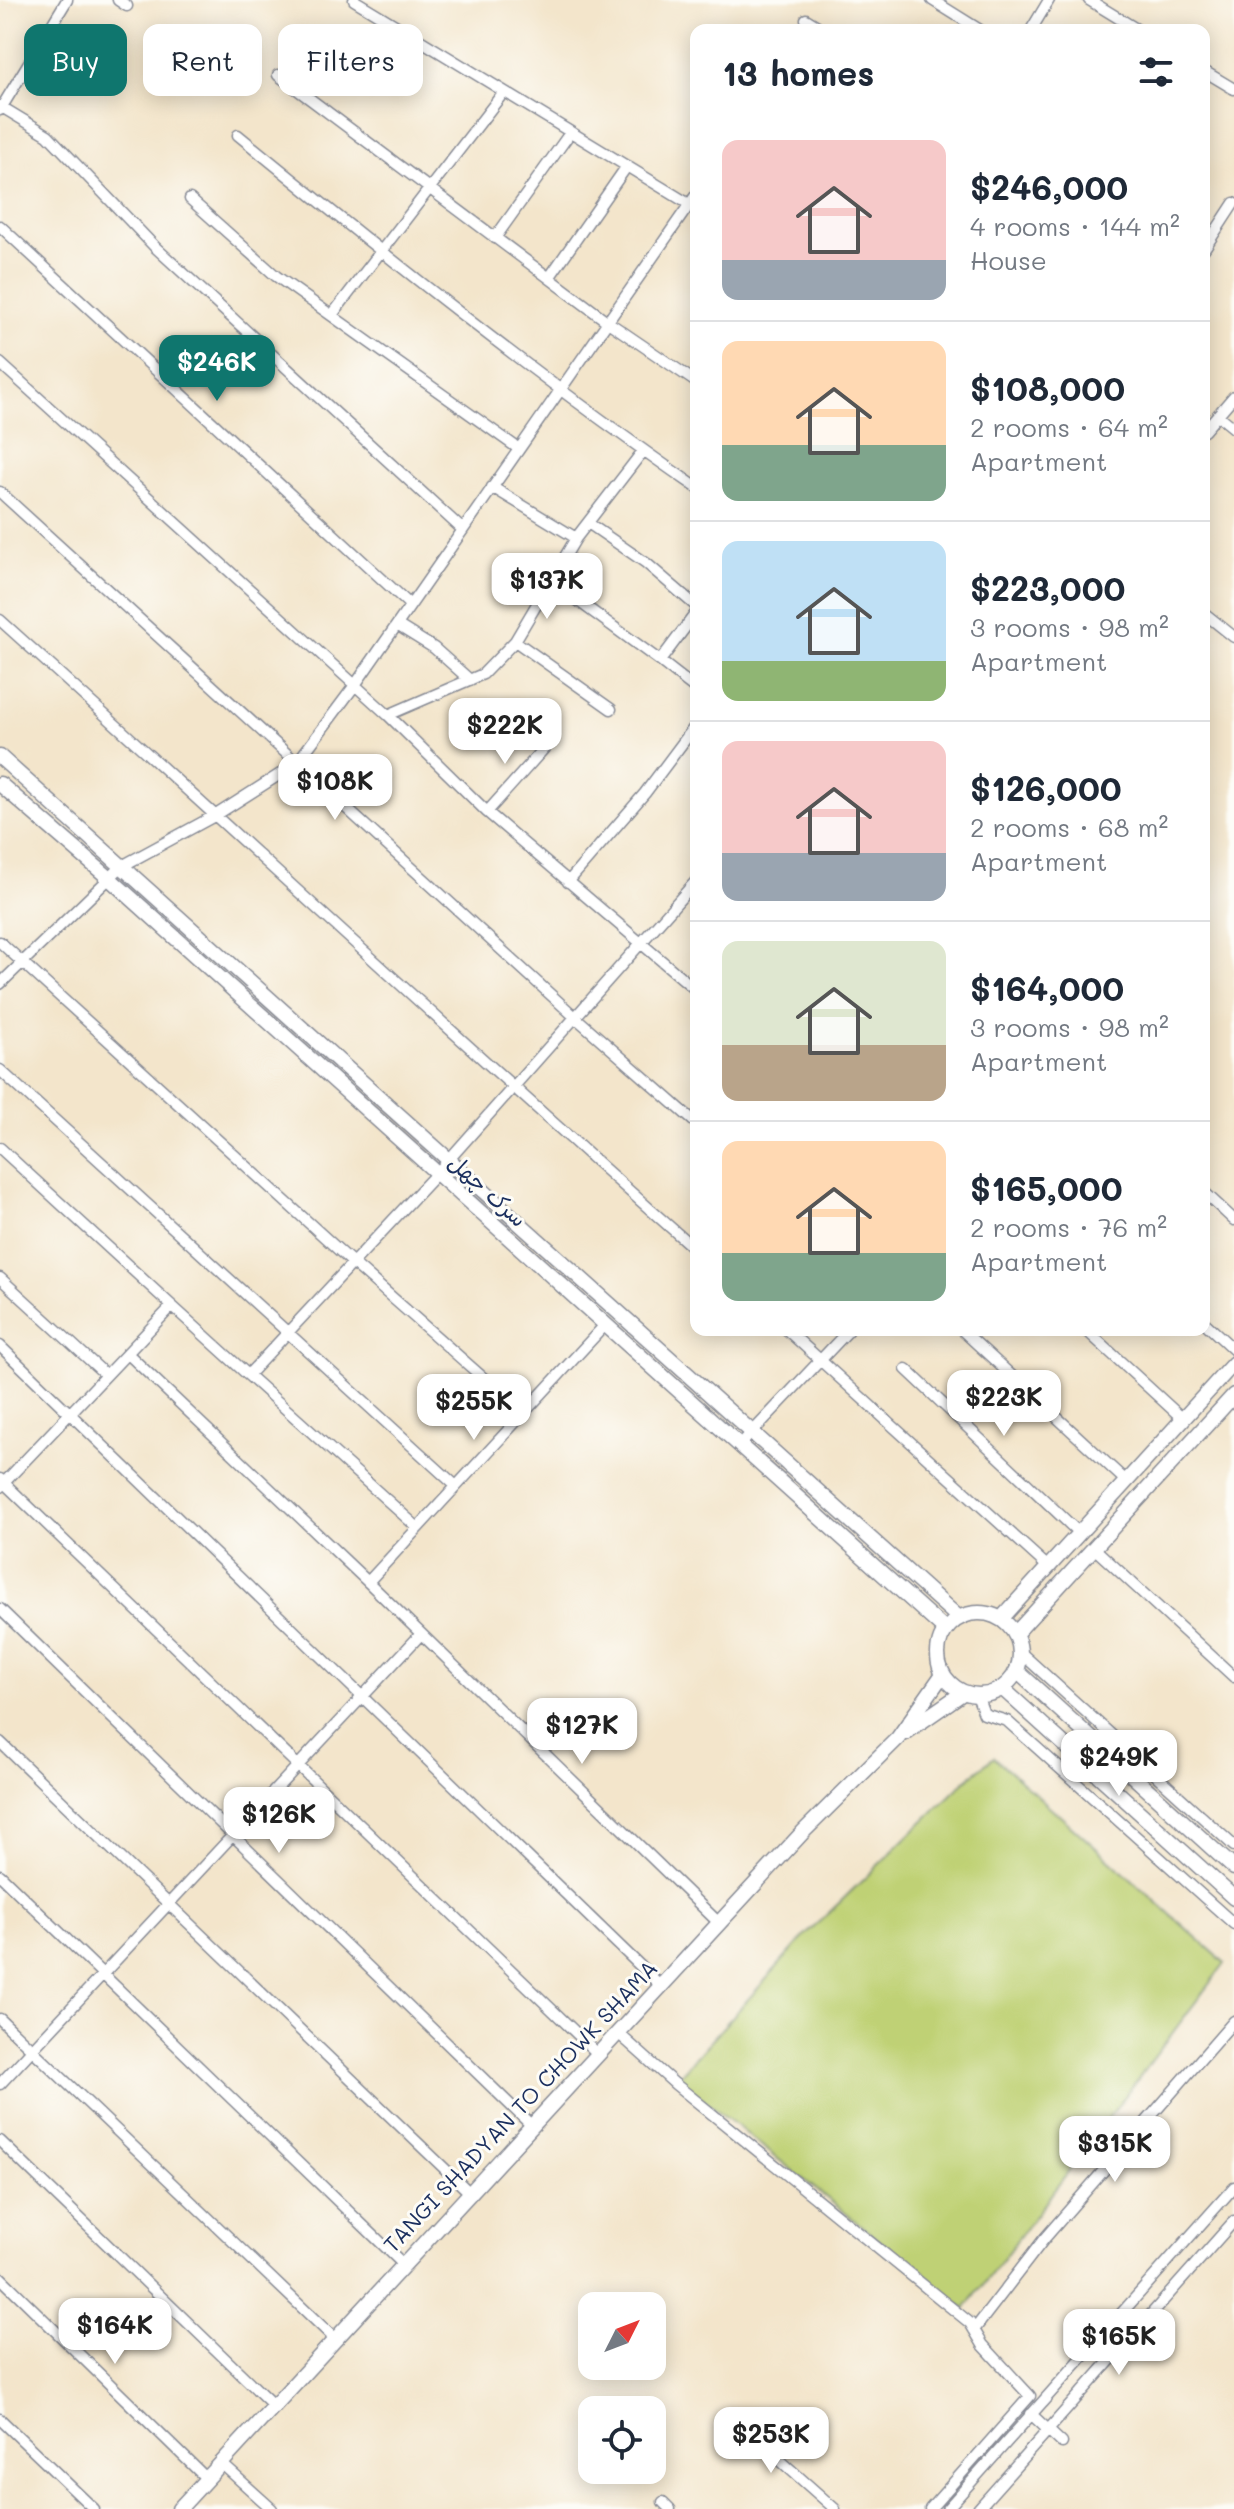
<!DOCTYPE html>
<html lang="en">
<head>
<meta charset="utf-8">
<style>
	body { margin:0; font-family:Mali,"Playpen Sans Arabic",sans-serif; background:#f2f2f3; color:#1f2937; height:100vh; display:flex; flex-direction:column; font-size:30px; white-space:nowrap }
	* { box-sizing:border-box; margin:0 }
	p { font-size:26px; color:#747a83 }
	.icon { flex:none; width:44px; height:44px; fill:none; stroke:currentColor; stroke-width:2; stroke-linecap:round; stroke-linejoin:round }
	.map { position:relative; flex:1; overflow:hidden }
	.panel { position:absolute; left:690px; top:24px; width:520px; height:1312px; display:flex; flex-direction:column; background:#fff; border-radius:16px; box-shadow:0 4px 20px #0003 }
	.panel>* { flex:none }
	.hud { position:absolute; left:24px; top:24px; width:546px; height:72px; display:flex; gap:16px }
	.needle { width:52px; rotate:48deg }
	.tools { position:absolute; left:578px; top:2292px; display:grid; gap:16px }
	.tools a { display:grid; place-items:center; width:88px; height:88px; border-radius:16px; background:#fff; box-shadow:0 4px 20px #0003; font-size:40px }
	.price { position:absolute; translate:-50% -68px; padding:0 18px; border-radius:16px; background:#fff; color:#222; font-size:26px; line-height:52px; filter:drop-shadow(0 2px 4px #0008) }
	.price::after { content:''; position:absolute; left:50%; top:48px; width:24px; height:18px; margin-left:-12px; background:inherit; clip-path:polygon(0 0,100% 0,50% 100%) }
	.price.on { background:#0f766e; color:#fff }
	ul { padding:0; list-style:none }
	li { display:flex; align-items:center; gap:24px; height:200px; padding:0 32px }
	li+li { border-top:2px solid #e0e1e3 }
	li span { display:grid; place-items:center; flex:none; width:224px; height:160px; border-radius:16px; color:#555 }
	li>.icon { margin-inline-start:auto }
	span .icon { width:96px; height:96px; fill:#fffc; stroke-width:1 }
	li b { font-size:34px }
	h2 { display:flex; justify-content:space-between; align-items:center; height:96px; padding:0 32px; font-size:34px }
	.pill { padding:0 28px; border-radius:16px; background:#fff; box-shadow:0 4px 20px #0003; font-size:28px; line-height:72px }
	.pill.on { background:#0f766e; color:#fff }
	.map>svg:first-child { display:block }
	.green { fill:#bfd174; stroke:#6d8069; stroke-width:2 }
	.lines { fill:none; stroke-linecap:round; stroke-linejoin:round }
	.minor-casing { stroke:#878a94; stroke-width:13 }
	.major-casing { stroke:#878a94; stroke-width:17 }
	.minor { stroke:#fff; stroke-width:10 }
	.major { stroke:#fff; stroke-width:14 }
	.labels { text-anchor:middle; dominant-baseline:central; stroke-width:6; stroke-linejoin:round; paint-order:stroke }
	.street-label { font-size:22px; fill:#1b2f5e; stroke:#fdfcf7 }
</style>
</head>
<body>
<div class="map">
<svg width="1234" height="2509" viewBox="0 0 1234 2509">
	<rect width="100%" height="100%" fill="#fdfcf7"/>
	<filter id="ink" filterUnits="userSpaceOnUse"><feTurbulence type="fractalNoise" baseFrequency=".0125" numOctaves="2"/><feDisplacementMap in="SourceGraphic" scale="16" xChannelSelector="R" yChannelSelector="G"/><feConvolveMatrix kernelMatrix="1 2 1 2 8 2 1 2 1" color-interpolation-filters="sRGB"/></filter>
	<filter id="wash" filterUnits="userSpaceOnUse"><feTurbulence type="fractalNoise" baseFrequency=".006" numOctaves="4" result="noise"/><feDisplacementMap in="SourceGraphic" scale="32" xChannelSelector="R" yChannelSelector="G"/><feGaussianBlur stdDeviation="1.8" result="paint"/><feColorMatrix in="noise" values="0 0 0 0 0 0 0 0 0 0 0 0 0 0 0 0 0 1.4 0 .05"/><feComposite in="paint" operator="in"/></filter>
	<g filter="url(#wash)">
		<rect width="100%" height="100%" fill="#f3e5cb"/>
		<path class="green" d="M 994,1757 L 1225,1963 L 965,2309 L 677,2078 L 806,1935 L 966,1780 Z"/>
	</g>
	<g filter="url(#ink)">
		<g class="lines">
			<g class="minor-casing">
				<path id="minor" d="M 118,0 L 127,6
					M 354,0 L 689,204
					M 932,0 L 980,30
					M 1089,0 L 1138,30
					M 806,19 L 824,30
					M 1031,30 L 1049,0
					M 1204,71 L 1234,89
					M 278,75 L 608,322 L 696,382
					M 0,106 L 48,135 L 155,247 L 463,530
					M 0,110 L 67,0
					M 238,135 C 387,257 538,378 696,487
					M 190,199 L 276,276 L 519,449
					M 0,226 L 410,605
					M 495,238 L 570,133
					M 1204,249 L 1234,203
					M 549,278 L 627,166
					M 332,315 L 503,93
					M 0,363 L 388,715 L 487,812 L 696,990
					M 1218,415 L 1234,428
					M 1204,431 L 1234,396
					M 492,487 L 576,538
					M 0,492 L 574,1016 L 696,1123
					M 588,523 L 646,563 L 696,606
					M 551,581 L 660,661 L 696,613
					M 1204,613 L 1234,637
					M 0,620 C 232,829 461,1043 696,1250
					M 397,625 L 434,648 L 470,680
					M 515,641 L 611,709
					M 660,661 L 696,689
					M 388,715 L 483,674 L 515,641 L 576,538 L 643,451
					M 487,812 L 549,743
					M 568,882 L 645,793 L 696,725
					M 0,942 L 353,1263 L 523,1413
					M 0,984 L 122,866 L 216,815 L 296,764 L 355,685 L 696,195
					M 0,1070 L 456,1486
					M 0,1148 L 172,1306
					M 1204,1192 L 1234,1220
					M 0,1278 L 106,1375
					M 1204,1322 L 1234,1350
					M 787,1330 L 1047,1566
					M 962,1330 L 1126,1481
					M 1086,1330 L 1183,1419
					M 0,1346 L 661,1986
					M 127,1353 L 368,1582 L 719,1923
					M 906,1369 L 1078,1532
					M 248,1375 L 418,1528
					M 739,1446 L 849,1330
					M 0,1479 L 598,2054
					M 0,1487 L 172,1306 L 248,1375 L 437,1173 L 696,881
					M 1094,1548 L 1234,1677
					M 368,1582 L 605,1325
					M 0,1609 L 532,2126
					M 1020,1652 L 1234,1846
					M 977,1695 L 984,1714 L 1007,1721 L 1234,1924
					M 0,1742 L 470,2193
					M 0,1875 L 404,2265
					M 0,2019 L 335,2339
					M 618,2033 L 675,2084 L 970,2323 L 983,2345 L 1030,2396 L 930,2509
					M 0,2084 L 421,1634
					M 0,2141 L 274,2406
					M 0,2277 L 207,2479
					M 974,2330 L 1044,2239 L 1234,2021
					M 1031,2414 L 1062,2443
					M 729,2415 L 835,2509
					M 0,2419 L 94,2509
					M 221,2463 L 272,2509
					M 663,2502 L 670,2509
					M 947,2509 L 1234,2187
					M 978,2509 L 1234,2221"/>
			</g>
			<g class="major-casing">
				<path id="major" d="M 0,757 L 959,1618
					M 0,784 L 109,878 L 945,1630
					M938 1654a41 41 0 1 1 82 0a41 41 0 1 1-82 0Z
					M 1001,1619 L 1234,1363
					M 1015,1634 L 1234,1395
					M 1017,1671 L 1234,1868
					M 1002,1688 L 1234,1898
					M 905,1733 L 964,1692
					M 179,2509 L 804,1831 L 898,1738 L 943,1674"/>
			</g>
			<use href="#minor" class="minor"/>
			<use href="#major" class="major"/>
		</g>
	</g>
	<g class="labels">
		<g class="street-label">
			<text transform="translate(488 1190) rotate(42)">سرک چهل</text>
			<text transform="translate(520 2106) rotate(-47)">TANGI SHADYAN TO CHOWK SHAMA</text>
		</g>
	</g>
</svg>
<div class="tools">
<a><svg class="needle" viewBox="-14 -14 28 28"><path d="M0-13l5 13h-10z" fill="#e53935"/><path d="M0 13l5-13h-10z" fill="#747a83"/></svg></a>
<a><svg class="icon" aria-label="locate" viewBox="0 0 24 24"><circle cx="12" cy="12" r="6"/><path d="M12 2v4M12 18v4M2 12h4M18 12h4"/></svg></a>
</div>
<b class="price on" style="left:217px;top:403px">$246K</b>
<b class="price" style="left:547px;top:621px">$137K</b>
<b class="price" style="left:505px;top:766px">$222K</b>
<b class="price" style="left:335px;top:822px">$108K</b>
<b class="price" style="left:1004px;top:1438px">$223K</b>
<b class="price" style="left:474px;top:1442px">$255K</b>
<b class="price" style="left:582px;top:1766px">$127K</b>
<b class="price" style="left:1119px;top:1798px">$249K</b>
<b class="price" style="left:279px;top:1855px">$126K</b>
<b class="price" style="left:1115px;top:2184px">$315K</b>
<b class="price" style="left:115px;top:2366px">$164K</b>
<b class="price" style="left:1119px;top:2377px">$165K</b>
<b class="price" style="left:771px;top:2475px">$253K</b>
<div class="hud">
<a class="pill on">Buy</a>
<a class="pill">Rent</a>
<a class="pill">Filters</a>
</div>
<section class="panel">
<h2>13 homes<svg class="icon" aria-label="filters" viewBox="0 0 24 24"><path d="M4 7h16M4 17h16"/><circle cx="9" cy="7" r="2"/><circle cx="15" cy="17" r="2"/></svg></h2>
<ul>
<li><span style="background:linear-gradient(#f6c9c9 75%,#9aa5b1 0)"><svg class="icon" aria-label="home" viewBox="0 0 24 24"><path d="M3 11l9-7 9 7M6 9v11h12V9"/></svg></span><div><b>$246,000</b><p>4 rooms · 144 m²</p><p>House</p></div></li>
<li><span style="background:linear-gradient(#ffd9b3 65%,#7fa58c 0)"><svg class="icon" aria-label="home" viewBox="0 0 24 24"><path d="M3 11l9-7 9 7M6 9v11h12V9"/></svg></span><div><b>$108,000</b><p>2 rooms · 64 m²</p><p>Apartment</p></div></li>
<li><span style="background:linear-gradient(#bfe0f5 75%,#8fb573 0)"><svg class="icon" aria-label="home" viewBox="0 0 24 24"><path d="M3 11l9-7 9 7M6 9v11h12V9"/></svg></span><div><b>$223,000</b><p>3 rooms · 98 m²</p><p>Apartment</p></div></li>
<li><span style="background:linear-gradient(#f6c9c9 70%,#9aa5b1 0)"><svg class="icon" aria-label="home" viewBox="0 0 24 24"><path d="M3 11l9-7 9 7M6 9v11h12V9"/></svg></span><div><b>$126,000</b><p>2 rooms · 68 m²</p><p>Apartment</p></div></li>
<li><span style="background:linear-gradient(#dfe7d0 65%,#b9a48a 0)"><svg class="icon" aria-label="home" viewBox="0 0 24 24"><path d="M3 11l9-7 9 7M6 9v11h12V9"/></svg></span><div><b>$164,000</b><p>3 rooms · 98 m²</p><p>Apartment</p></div></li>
<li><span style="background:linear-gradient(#ffd9b3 70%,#7fa58c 0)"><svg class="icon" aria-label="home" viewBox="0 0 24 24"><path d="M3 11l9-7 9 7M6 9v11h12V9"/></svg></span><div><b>$165,000</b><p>2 rooms · 76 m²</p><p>Apartment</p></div></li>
</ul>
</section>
</div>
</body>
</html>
